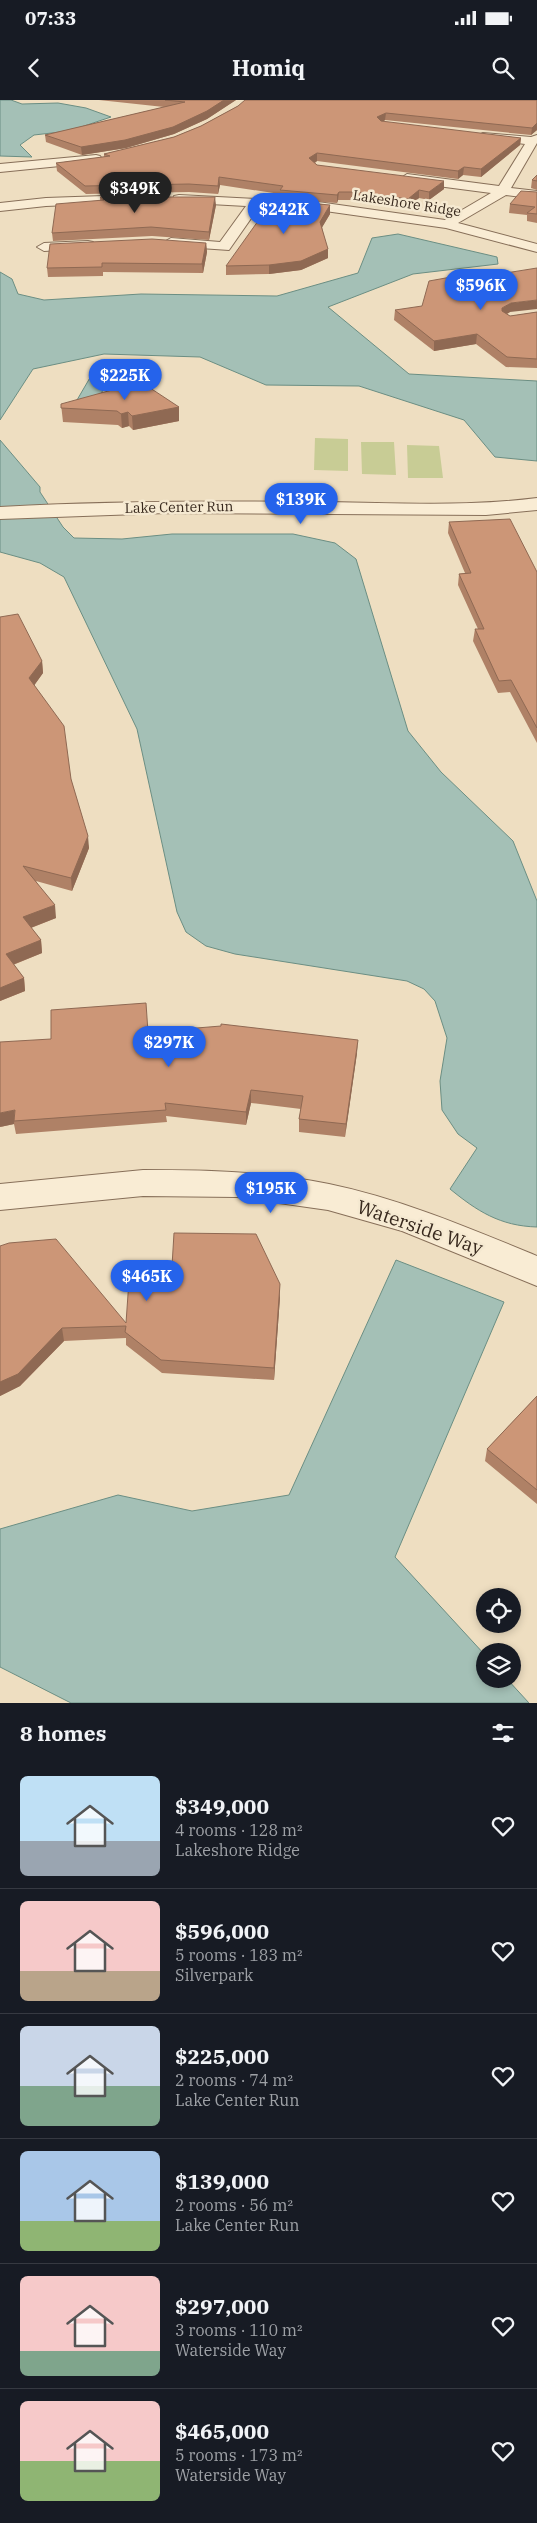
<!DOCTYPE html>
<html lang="en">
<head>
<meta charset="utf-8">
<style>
	body { margin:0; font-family:"IBM Plex Serif",serif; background:#242831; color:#f1f3f6; height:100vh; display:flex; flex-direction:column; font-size:19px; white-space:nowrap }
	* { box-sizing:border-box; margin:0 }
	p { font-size:16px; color:#9ea1a6 }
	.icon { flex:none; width:28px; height:28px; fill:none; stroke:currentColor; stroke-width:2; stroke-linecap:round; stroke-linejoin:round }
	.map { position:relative; height:1603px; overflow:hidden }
	.details { display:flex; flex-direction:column; background:#171b24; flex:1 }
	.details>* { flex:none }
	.tools { position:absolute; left:476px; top:1488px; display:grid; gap:10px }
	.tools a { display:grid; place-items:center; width:45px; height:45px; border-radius:50%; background:#171b24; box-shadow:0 2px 8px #0003; font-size:25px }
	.price { position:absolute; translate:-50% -42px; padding:0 11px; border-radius:18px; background:#2563eb; color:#fff; font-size:16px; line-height:32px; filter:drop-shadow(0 1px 2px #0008) }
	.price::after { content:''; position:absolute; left:50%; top:30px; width:15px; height:11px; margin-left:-8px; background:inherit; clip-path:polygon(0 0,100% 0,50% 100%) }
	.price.current { background:#222; color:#fff }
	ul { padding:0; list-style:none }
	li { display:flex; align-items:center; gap:15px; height:125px; padding:0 20px }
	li+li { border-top:1px solid #363941 }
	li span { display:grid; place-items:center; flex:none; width:140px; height:100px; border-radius:8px; color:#555 }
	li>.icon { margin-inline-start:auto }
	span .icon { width:60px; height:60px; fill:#fffc; stroke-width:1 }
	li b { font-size:21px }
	h2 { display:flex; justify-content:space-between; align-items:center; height:60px; padding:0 20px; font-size:21px }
	.status { display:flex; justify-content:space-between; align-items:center; height:35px; padding:0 25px; background:#171b24; direction:ltr }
	.status svg { height:14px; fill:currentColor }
	header { display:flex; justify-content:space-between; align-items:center; height:65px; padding:0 20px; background:#171b24; font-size:22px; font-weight:700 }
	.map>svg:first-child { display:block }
	.green { fill:#c8cc95 }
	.water { fill:#a4c0b6; stroke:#6b8e83 }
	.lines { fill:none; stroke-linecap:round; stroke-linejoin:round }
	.minor-casing { stroke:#876f59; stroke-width:2 }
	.minor { fill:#f9ecd4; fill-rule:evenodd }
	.wall { fill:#af8166 }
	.shaded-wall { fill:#8f6953 }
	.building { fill:#cc9677; stroke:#8f6953 }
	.labels { text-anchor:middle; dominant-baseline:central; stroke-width:5; stroke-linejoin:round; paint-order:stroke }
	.far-street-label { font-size:14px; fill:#37281d; stroke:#f5e9d1 }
	.near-street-label { font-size:19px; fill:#37281d; stroke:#f5e9d1 }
</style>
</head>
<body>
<div class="status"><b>07:33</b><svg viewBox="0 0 49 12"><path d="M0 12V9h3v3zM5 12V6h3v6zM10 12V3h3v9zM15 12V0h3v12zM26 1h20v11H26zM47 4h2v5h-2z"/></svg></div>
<header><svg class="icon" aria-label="back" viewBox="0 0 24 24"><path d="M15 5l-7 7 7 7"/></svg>Homiq<svg class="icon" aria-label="search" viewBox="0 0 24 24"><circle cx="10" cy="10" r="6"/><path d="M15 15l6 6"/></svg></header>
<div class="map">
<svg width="537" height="1603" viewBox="0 0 537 1603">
	<rect width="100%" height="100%" fill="#eedec1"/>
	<path class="green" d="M 315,338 L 348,339 L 348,371 L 314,370 Z
		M 361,342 L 394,342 L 396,375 L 362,374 Z
		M 407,345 L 439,346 L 443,378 L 408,378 Z"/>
	<path class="water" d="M 0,0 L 11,0 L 22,4 L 58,3 L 86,8 L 111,17 L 69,31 L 34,35 L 20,45 L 32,57 L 0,56 Z
		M 398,134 L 497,157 L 498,164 L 413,174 L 328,207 L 409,274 L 537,281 L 537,361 L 495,357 L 464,320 L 359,286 L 266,285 L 200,257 L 104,254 L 33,269 L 0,320 L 0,172 L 12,179 L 18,194 L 44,200 L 141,194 L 277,196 L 358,173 L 372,138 Z
		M 91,276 L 151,280 L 145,292 L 103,290 L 97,301 L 77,300 Z
		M 0,340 L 40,387 L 40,392 L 63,427 L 74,438 L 122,439 L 172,434 L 293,434 L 335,443 L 356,459 L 408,631 L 441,672 L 513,741 L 537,801 L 537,1127 C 500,1126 477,1111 450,1089 L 477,1048 L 458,1034 L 442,1010 L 440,981 L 447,938 L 435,901 L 424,889 L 407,881 L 235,854 L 206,846 L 186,832 L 177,812 L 137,629 L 64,477 L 40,463 L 0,452 Z
		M 396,1160 L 504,1202 L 395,1457 L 485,1555 L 485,1579 L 507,1579 L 529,1603 L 71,1603 L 0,1567 L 0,1429 L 118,1395 L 192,1411 L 289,1395 Z"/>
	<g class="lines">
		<g class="minor-casing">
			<path id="minor" d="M 483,33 L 531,37 L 537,35 L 537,43 L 511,88 L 537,91 L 537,99 L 506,95 L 458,123 L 537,144 L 537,152 L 446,128 L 318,110 L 259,107 L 229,150 L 171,146 L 164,142 L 171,138 L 220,142 L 246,106 L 174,102 L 173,99 L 174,96 L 179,95 L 318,102 L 445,120 L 491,93 L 407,82 L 401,78 L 407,74 L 499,86 L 525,44 L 479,38 L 477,36 Z
				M 96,55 L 100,56 L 102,59 L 100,62 L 0,72 L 0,64 Z
				M 133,95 L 138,96 L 139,99 L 138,102 L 46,106 L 0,111 L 0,103 L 46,98 Z
				M 88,141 L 93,142 L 95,145 L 93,148 L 44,151 L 37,147 L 44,143 Z
				M 537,398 L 537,410 L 486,415 L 166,413 L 0,419 L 0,407 C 108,401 217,401 325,402 C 396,403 466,407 537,398 Z
				M 143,1070 C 205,1070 267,1071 329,1084 C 401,1099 469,1128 537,1156 L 537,1186 L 402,1131 L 328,1110 L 237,1097 L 143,1096 L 0,1110 L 0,1084 Z"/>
		</g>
		<use href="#minor" class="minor"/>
	</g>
	<path class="wall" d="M 99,0 L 236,0 L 207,19 L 174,34 L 126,48 L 82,55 L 46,42 L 45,35 L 164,7 Z
		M 537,0 L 537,30 L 531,35 L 385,20 L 383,22 L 521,38 L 520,45 L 481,77 L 463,75 L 458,79 L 317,61 L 315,63 L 317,65 L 444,89 L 429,100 L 419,98 L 408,107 L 358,100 L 338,100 L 337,103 L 280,99 L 280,94 L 220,85 L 218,94 L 189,92 L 86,94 L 57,71 L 56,63 L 104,57 L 104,54 L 174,37 L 201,26 L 238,6 Z
		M 537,75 L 537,90 L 531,88 L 532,80 Z
		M 537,92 L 537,123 L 527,121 L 527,115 L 509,113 L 510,104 Z
		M 100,97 L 216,105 L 209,140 L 152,136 L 53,141 L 52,133 L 100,100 Z
		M 330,105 L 330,114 L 322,127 L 328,158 L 301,170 L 269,174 L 226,175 L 226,166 Z
		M 206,143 L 207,152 L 203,173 L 103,172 L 103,176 L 48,177 L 47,168 Z
		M 395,210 L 510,212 L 507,214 L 510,216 L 537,212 L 537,268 L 506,267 L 476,244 L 434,251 L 394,220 Z
		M 61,304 L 179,307 L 179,321 L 133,330 L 129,326 L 122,328 L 118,325 L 63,322 Z
		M 449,422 L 537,472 L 537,643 L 510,592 L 498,593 L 473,541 L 475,529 L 478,529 L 458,485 L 459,474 L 465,473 L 448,433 Z
		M 0,517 L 42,561 L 43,573 L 34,585 L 71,679 L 89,748 L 72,791 L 36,781 L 56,818 L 31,828 L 41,840 L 42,853 L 13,865 L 24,878 L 25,891 L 0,901 Z
		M 148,932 L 357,953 L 345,1037 L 299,1032 L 299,1019 L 301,1009 L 251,1003 L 246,1025 L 166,1016 L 167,1022 L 16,1034 L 14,1024 L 0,1027 Z
		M 0,1146 L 126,1223 L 280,1197 L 274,1280 L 162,1273 L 126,1245 L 126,1238 L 64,1241 L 20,1286 L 0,1296 Z
		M 537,1296 L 537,1404 L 485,1361 L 487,1349 Z"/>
	<path class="shaded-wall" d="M 224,0 L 236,0 L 207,19 L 174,34 L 126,48 L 82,55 L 81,47 Z
		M 386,13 L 385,20 L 377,25 L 377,17 Z
		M 537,23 L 537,30 L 531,35 L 532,28 Z
		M 521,38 L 520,45 L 481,77 L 481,69 Z
		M 317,53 L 317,61 L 309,66 L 309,58 Z
		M 464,67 L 463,75 L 458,79 L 458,71 Z
		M 219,77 L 220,85 L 218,94 L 218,86 Z
		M 444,81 L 444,89 L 429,100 L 429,92 Z
		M 419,90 L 419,98 L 408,107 L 408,99 Z
		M 339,92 L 338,100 L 337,103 L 337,95 Z
		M 215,97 L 216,105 L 209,140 L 209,132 Z
		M 330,105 L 330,114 L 320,131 L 320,122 Z
		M 206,143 L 207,152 L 203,173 L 202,164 Z
		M 328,149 L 328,158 L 301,170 L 269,174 L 269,165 Z
		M 537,200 L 537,209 L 510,212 L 501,217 L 502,208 L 511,203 Z
		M 477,234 L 476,244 L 434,251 L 434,241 Z
		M 179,307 L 179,321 L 133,330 L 132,316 Z
		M 128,312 L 129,326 L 122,328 L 121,314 Z
		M 42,561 L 43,573 L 31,590 L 29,578 Z
		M 88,736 L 89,748 L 72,791 L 71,778 Z
		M 55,805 L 56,818 L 25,830 L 23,817 Z
		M 41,840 L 42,853 L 7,867 L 6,854 Z
		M 24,878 L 25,891 L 0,901 L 0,888 Z
		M 358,940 L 357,953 L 345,1037 L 346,1024 Z
		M 251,990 L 251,1003 L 246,1025 L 246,1012 Z
		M 15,1010 L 14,1024 L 0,1027 L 0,1013 Z
		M 280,1184 L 280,1197 L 274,1280 L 274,1268 Z
		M 62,1228 L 64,1241 L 20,1286 L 0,1296 L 0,1282 Z"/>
	<path class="building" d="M 165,0 L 224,0 L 207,11 L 173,27 L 125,40 L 81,47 L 45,35 L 185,2 Z
		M 245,0 L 537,0 L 537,23 L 532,28 L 386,13 L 377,17 L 381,21 L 521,38 L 481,69 L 464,67 L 458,71 L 317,53 L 309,58 L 317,65 L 444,81 L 429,92 L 419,90 L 408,99 L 358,92 L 339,92 L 337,95 L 280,90 L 283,86 L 219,77 L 218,86 L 189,84 L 85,86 L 56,63 L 110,56 L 104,54 L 174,37 L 201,26 L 238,6 Z
		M 537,75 L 537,81 L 532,80 Z
		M 521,91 L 537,92 L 537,114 L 527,113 L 535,107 L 510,104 Z
		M 100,97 L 215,97 L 209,132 L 151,127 L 52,133 L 56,104 L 104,100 Z
		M 273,100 L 330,105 L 320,122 L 328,149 L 301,161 L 269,165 L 226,166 Z
		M 152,139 L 206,143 L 202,164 L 102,163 L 102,167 L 47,168 L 50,144 Z
		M 537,168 L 537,200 L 511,203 L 502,208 L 502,211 L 510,216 L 537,212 L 537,259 L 507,257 L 477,234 L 434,241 L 395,210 L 422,206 L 429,181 L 479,172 L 487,176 Z
		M 141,282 L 179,307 L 132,316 L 128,312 L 121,314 L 117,311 L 61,308 L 61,304 Z
		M 510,419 L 537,472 L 537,628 L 511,580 L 499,581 L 475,529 L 484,529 L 459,474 L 471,473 L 449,422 Z
		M 18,514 L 42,561 L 29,578 L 64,626 L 71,679 L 88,736 L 71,778 L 23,766 L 55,805 L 23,817 L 41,840 L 6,854 L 24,878 L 0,888 L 0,517 Z
		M 146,903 L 148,932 L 221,926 L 221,924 L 358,940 L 346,1024 L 299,1019 L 303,996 L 251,990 L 246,1012 L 165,1003 L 166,1010 L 14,1021 L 15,1010 L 0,1013 L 0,942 L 51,939 L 51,910 Z
		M 174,1133 L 256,1134 L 280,1184 L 274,1268 L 161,1260 L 125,1232 L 126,1226 L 62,1228 L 18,1274 L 0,1282 L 0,1146 L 9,1143 L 56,1139 L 126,1223 L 130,1166 L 172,1166 Z
		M 537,1296 L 537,1390 L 487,1349 Z"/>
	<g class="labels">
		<g class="far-street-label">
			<text transform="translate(407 103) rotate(9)">Lakeshore Ridge</text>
			<text transform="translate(179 407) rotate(-1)">Lake Center Run</text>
		</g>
		<g class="near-street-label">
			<text transform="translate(420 1127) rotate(19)">Waterside Way</text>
		</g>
	</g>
</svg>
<div class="tools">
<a><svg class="icon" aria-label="locate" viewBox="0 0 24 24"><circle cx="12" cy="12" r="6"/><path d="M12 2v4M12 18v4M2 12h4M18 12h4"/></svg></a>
<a><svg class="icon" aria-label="layers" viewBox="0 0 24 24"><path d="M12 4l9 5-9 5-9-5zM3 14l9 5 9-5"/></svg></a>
</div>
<b class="price current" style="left:135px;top:114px">$349K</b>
<b class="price" style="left:284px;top:135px">$242K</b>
<b class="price" style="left:481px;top:211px">$596K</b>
<b class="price" style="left:125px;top:301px">$225K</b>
<b class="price" style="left:301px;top:425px">$139K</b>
<b class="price" style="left:169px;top:968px">$297K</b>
<b class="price" style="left:271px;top:1114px">$195K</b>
<b class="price" style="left:147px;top:1202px">$465K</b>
</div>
<section class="details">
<h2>8 homes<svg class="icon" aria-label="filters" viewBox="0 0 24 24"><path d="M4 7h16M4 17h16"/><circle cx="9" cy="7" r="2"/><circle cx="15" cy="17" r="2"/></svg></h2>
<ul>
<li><span style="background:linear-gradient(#bfe0f5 65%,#9aa5b1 0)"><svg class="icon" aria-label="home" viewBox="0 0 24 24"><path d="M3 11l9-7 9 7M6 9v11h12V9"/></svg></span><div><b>$349,000</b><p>4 rooms · 128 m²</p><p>Lakeshore Ridge</p></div><svg class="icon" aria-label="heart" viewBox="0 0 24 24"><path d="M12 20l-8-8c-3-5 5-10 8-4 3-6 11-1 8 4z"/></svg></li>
<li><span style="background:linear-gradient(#f6c9c9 70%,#b9a48a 0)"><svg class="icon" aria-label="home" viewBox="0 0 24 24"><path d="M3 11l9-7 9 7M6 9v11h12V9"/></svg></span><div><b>$596,000</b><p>5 rooms · 183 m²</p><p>Silverpark</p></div><svg class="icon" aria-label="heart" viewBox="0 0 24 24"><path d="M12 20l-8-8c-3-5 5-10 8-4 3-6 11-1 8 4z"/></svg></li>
<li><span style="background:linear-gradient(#c9d6e8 60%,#7fa58c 0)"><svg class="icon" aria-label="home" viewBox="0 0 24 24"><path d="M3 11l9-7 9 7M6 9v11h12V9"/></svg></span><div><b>$225,000</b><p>2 rooms · 74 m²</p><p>Lake Center Run</p></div><svg class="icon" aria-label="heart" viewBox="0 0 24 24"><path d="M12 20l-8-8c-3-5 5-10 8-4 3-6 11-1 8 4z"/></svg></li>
<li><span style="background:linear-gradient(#a9c7e8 70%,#8fb573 0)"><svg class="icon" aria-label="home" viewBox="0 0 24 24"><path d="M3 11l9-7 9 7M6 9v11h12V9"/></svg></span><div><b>$139,000</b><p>2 rooms · 56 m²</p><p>Lake Center Run</p></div><svg class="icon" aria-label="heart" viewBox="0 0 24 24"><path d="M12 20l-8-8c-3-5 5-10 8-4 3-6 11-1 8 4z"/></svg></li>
<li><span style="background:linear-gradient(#f6c9c9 75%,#7fa58c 0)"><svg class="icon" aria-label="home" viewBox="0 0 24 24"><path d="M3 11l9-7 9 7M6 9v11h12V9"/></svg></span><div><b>$297,000</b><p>3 rooms · 110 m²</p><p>Waterside Way</p></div><svg class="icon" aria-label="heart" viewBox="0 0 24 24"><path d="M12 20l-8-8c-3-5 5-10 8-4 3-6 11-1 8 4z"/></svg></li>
<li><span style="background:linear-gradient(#f6c9c9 60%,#8fb573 0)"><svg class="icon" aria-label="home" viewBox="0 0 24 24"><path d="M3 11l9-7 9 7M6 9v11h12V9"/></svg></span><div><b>$465,000</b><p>5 rooms · 173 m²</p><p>Waterside Way</p></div><svg class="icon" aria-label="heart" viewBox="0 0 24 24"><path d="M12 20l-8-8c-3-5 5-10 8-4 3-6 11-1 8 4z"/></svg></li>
</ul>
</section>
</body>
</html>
